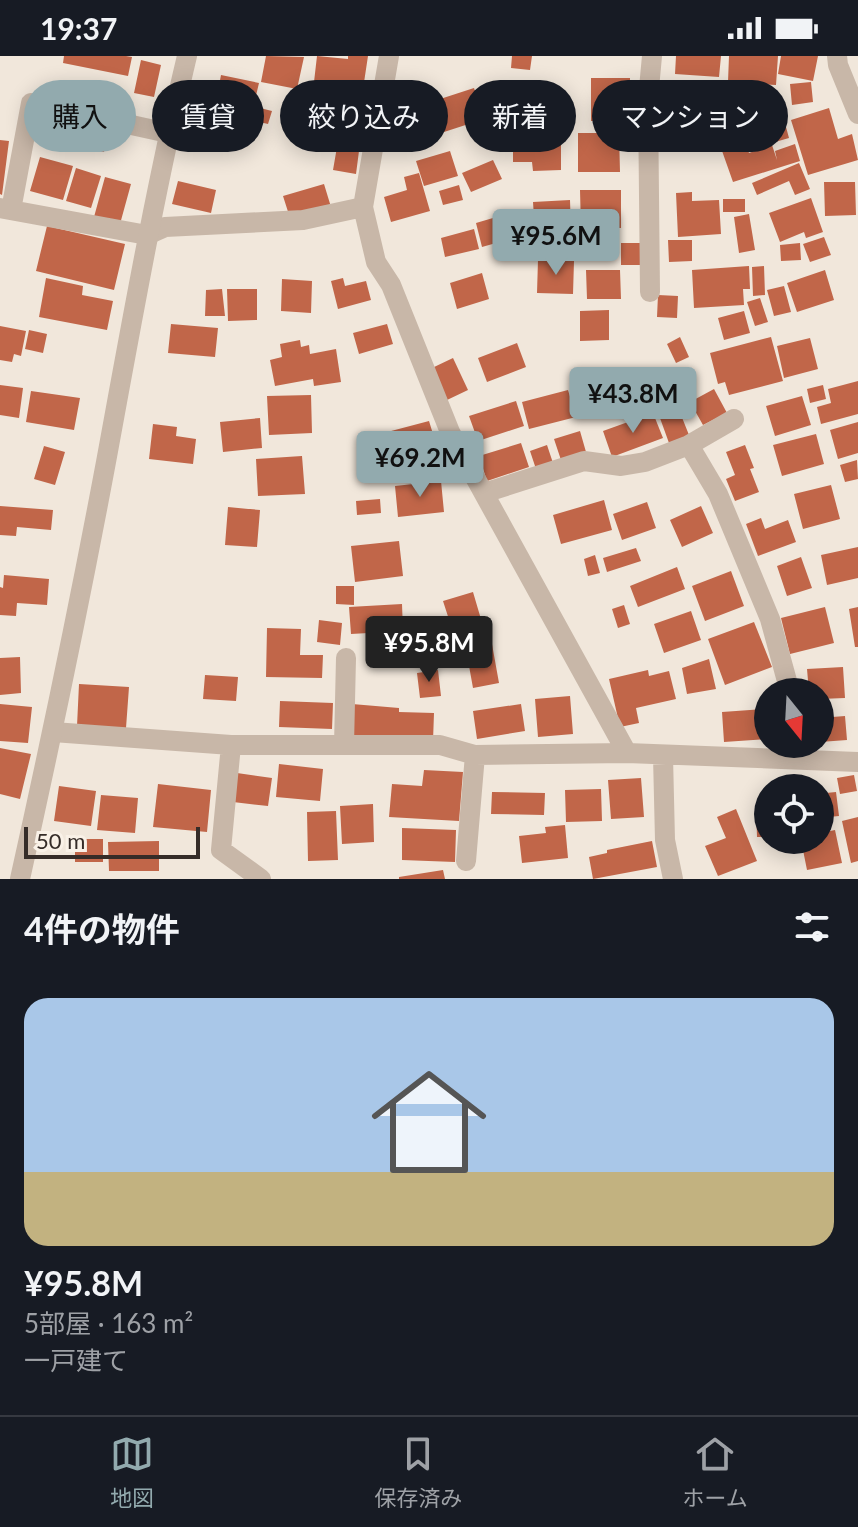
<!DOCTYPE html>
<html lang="ja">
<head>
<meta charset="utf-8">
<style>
	body { margin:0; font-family:Lato,"Noto Sans JP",sans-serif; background:#20242c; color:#f1f3f6; height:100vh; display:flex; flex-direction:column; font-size:30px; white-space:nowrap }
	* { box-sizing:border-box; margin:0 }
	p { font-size:26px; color:#9ea1a6 }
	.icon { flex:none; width:44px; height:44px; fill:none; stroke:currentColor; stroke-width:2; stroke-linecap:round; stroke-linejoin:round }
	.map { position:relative; height:823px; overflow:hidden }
	.drawer { display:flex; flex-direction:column; background:#171b24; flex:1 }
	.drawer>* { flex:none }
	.top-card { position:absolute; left:24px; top:24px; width:810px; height:72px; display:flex; gap:16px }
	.needle { width:52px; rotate:162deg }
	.tools { position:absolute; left:754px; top:622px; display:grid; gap:16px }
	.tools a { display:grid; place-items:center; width:80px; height:80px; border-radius:50%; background:#171b24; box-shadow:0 4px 20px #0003; font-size:40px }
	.scale { position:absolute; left:24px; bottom:20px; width:176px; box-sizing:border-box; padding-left:8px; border:4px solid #352c28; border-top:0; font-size:22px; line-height:28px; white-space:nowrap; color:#352c28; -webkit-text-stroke:6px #f9f1e7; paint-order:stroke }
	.price { position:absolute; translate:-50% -68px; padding:0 18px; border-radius:8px; background:#92aaae; color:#111; font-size:26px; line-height:52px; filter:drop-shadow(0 2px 4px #0008) }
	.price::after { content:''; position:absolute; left:50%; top:48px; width:24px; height:18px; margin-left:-12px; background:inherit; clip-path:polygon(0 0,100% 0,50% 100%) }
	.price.selected { background:#222; color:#fff }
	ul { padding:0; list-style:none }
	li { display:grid; align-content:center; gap:16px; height:424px; padding:0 24px }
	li+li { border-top:2px solid #363941 }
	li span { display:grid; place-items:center; height:248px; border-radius:24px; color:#555 }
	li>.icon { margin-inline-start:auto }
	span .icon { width:144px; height:144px; fill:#fffc; stroke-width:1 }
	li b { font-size:34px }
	h2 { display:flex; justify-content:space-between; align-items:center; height:96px; padding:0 24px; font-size:34px }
	.pill { padding:0 28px; border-radius:36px; background:#171b24; box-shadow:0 4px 20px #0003; font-size:28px; line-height:72px }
	.pill.selected { background:#92aaae; color:#111 }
	.status { display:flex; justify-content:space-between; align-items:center; height:56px; padding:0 40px; background:#171b24; direction:ltr }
	.status svg { height:22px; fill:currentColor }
	.menu { display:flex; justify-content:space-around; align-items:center; height:112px; border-top:2px solid #363941; background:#171b24; font-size:22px; color:#9ea1a6 }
	.menu a { display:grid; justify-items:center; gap:4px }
	.menu .selected { color:#92aaae }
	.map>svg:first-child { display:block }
	.building { fill:#c16649 }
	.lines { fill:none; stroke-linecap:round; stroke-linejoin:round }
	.minor { stroke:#c8b7a8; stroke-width:20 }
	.tertiary { stroke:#c8b7a8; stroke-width:20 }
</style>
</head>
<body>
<div class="status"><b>19:37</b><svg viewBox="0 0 49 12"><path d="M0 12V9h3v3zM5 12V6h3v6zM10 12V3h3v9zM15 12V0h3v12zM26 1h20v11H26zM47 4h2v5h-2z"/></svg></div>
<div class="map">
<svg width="858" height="823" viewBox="0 0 858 823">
	<rect width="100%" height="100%" fill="#f1e7db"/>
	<path class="building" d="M 64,0 L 126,0 L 132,1 L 128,20 L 63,7 Z
		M 266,0 L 304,1 L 297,33 L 261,26 Z
		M 317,0 L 348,3 L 348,0 L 368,0 L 363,33 L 314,26 Z
		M 512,0 L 532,0 L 530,14 L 511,12 Z
		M 676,0 L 721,0 L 719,21 L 675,18 Z
		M 729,0 L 778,0 L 776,29 L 728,26 Z
		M 781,0 L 818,0 L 813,25 L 778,18 Z
		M 141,4 L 161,9 L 154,41 L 134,37 Z
		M 221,19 L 259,27 L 254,48 L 217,40 Z
		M 591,22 L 630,22 L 630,38 L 640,38 L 640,65 L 591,65 Z
		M 657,24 L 676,24 L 676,36 L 705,36 L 704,72 L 656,72 Z
		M 811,26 L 813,46 L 792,49 L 790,28 Z
		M 72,27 L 103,33 L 100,45 L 112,47 L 114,37 L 126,39 L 123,57 L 69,46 Z
		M 474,32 L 484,63 L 404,89 L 394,58 Z
		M 498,32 L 529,32 L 528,60 L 497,59 Z
		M 294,41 L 351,52 L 344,84 L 288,73 Z
		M 220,42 L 272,55 L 268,68 L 216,56 Z
		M 728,48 L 733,64 L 712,70 L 707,54 Z
		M 780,49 L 789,82 L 751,93 L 741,60 Z
		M 829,52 L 838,83 L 852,78 L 858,104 L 808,119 L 791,64 Z
		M 48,56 L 110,67 L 104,96 L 42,84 Z
		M 738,67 L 749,97 L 772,89 L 777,104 L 775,95 L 795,88 L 800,105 L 733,126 L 715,75 Z
		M 624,72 L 638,72 L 638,87 L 624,87 Z
		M 513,76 L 561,76 L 561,114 L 533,115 L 532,106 L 513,106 Z
		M 578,77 L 619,77 L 620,116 L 578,116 Z
		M 0,84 L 9,85 L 2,139 L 0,138 Z
		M 337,91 L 359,95 L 356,118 L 333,114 Z
		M 450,95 L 458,120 L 424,130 L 416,105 Z
		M 40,101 L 73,110 L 63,144 L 30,135 Z
		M 493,104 L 502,123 L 471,136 L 462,117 Z
		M 799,107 L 810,133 L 795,139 L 789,125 L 757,139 L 752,127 Z
		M 76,112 L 101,120 L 91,152 L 66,145 Z
		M 419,117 L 430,155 L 391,166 L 384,141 L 407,134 L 404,121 Z
		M 105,121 L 131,128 L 120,168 L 94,161 Z
		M 178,125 L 216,134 L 211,157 L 172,148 Z
		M 824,126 L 855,126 L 856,159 L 825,160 Z
		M 324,128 L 331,151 L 290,162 L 283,140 Z
		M 459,129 L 463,144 L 443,149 L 439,135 Z
		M 580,134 L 621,134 L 621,172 L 581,172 Z
		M 692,136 L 692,145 L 719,144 L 721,178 L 678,181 L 676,137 Z
		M 811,142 L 823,176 L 806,182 L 804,176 L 780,186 L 769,157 Z
		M 723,143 L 745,143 L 745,156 L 723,156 Z
		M 570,144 L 571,176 L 535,177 L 533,146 Z
		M 513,156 L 520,180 L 482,191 L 476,167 Z
		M 749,158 L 755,194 L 739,197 L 734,161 Z
		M 47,170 L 125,188 L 114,234 L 36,215 Z
		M 474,173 L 479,193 L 445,201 L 441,182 Z
		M 824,181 L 831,199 L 810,206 L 803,188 Z
		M 668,184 L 692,184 L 692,205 L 669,206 Z
		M 621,187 L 642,187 L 642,209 L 621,209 Z
		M 800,187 L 801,204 L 781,205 L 780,189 Z
		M 538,204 L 574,205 L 573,238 L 537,237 Z
		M 749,210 L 750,233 L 743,233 L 744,249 L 694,252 L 692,214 Z
		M 764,210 L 765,239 L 753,240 L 752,211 Z
		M 586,214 L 620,214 L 621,243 L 587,243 Z
		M 825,214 L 834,244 L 797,256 L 787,227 Z
		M 482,217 L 489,243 L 457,253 L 450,227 Z
		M 46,222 L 83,230 L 82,239 L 113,245 L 107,274 L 39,261 Z
		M 343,222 L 345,230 L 366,225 L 371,244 L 338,253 L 331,225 Z
		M 282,223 L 312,225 L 311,257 L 281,255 Z
		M 784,230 L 791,256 L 774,260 L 767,234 Z
		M 222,233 L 225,260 L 205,260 L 206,234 Z
		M 227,233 L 257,233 L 257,264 L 228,265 Z
		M 658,239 L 678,240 L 677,262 L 657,261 Z
		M 760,242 L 768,266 L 755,270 L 747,246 Z
		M 609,254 L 609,284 L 580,285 L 580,255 Z
		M 744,255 L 750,277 L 724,284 L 718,262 Z
		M 171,268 L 218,272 L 215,301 L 168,297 Z
		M 387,268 L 393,288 L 359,298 L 353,277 Z
		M 0,270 L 26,275 L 21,300 L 14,298 L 12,306 L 0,304 Z
		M 29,274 L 47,278 L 43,297 L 25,293 Z
		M 680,281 L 689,301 L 676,307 L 667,288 Z
		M 771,281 L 783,325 L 729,339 L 725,326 L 718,328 L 710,297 Z
		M 810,282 L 818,313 L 784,322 L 777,290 Z
		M 300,284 L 301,291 L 309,289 L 310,298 L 336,293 L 341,326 L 314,330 L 313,323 L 275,330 L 270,304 L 282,301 L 280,288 Z
		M 517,287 L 526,311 L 487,326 L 478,302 Z
		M 453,302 L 468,334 L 447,344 L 432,312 Z
		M 858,325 L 858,358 L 821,368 L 817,351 L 831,347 L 828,333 Z
		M 0,329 L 23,332 L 19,362 L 0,359 Z
		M 823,329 L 826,343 L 810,347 L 807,333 Z
		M 714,333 L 727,357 L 703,369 L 690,346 Z
		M 568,334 L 576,361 L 529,373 L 522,346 Z
		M 31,335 L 80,342 L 74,374 L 26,366 Z
		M 609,335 L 613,351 L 581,359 L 577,343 Z
		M 311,339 L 312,377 L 269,379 L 267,340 Z
		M 802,340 L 811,369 L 775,380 L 766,350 Z
		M 675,344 L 689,379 L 669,387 L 656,351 Z
		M 516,345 L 524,370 L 478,385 L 469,360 Z
		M 653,357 L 663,382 L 612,401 L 603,375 Z
		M 260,362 L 262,392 L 223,396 L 220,366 Z
		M 429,365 L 437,391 L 384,406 L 376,379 Z
		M 858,366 L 858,397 L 838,403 L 830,374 Z
		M 153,368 L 177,371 L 176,380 L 196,383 L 193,408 L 149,403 Z
		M 580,375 L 586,396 L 561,404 L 554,383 Z
		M 816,378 L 824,408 L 782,420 L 773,389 Z
		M 521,387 L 529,411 L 487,425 L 479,400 Z
		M 547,389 L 553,407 L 536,413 L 530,395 Z
		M 745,389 L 754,412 L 750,413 L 759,436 L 735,445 L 726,423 L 735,419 L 726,396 Z
		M 44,390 L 65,396 L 55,429 L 34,423 Z
		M 302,400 L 305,438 L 258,440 L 256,403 Z
		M 857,404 L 858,423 L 845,426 L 840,409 Z
		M 441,425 L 444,456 L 398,461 L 395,430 Z
		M 831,429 L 840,463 L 803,473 L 794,438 Z
		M 380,443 L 381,457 L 357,459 L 356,445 Z
		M 604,444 L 612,474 L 561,488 L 553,459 Z
		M 647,446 L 656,472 L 622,484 L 613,458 Z
		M 0,450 L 53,454 L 51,474 L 17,471 L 16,480 L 0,479 Z
		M 701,450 L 713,477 L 682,491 L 670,464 Z
		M 228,451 L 260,454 L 257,491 L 225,489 Z
		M 761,462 L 765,473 L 788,464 L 796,486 L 758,500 L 746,468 Z
		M 399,485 L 403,520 L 355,526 L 351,490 Z
		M 858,491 L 858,522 L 827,529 L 821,499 Z
		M 636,492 L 641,505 L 607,516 L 603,502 Z
		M 595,499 L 600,517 L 588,520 L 584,503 Z
		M 801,501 L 812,532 L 787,540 L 777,510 Z
		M 677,511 L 685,533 L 638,551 L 630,530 Z
		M 731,515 L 744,550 L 705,565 L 692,530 Z
		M 4,519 L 49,523 L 47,549 L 17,547 L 16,560 L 0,559 L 0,531 L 3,532 Z
		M 336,530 L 354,530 L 354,549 L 336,548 Z
		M 473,536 L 483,570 L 454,579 L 443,545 Z
		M 402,548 L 403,575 L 351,578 L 349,551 Z
		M 624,549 L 630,568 L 618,572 L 612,553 Z
		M 825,551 L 834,587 L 790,598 L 781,562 Z
		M 858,551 L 858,591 L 855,591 L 849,553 Z
		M 691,555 L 701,584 L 664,597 L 654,568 Z
		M 319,564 L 342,567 L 340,589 L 317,586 Z
		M 754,566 L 772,611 L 725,629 L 708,583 Z
		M 267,572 L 301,573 L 300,599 L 323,599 L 322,622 L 266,621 Z
		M 490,577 L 499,627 L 473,632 L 464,582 Z
		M 20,601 L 21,637 L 0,639 L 0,602 Z
		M 709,603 L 716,633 L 687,638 L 682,612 Z
		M 843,611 L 845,642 L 820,643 L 820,636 L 809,636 L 807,613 Z
		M 438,614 L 441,640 L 420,642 L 417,617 Z
		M 648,614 L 649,620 L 669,615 L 676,643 L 636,652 L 639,667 L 620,671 L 609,623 Z
		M 205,619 L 238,621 L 236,645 L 203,643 Z
		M 79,628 L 129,631 L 126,672 L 77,670 Z
		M 570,640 L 573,678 L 538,681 L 535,643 Z
		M 280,645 L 333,647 L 332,673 L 279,671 Z
		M 0,648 L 32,651 L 28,687 L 0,685 Z
		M 352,648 L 399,652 L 399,656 L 434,657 L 433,685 L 349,681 Z
		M 521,648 L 525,675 L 477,683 L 473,655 Z
		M 765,653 L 767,683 L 724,686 L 722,656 Z
		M 845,660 L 847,684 L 820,686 L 820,662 Z
		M 0,692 L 31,698 L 20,743 L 0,738 Z
		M 279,708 L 323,713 L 320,745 L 276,741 Z
		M 424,714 L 463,716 L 459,765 L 389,761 L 392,728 L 422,730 Z
		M 237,717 L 272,722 L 268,750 L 233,746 Z
		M 854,719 L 857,735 L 840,738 L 837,722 Z
		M 641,722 L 644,761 L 611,763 L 608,724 Z
		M 780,725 L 794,725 L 794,732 L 780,732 Z
		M 158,728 L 211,734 L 207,776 L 153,771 Z
		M 59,730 L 96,735 L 91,770 L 54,765 Z
		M 601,733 L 602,765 L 566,766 L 565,734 Z
		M 492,736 L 545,737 L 544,759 L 491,758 Z
		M 836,736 L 839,760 L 829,761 L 826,737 Z
		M 101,739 L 138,742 L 135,777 L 97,774 Z
		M 373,748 L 374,786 L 342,788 L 340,750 Z
		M 756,748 L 768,748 L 768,781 L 757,781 Z
		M 736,753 L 757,805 L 718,820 L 705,790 L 726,782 L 717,761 Z
		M 336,755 L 338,804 L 308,805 L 307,756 Z
		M 858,761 L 858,805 L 851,807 L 842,765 Z
		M 565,769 L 568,802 L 522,807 L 519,780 L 546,777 L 545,771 Z
		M 402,772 L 456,774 L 455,806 L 402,804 Z
		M 835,774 L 842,807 L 807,814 L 801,784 L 820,784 L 820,777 Z
		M 75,783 L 103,783 L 103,806 L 75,806 Z
		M 159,785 L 159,815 L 109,815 L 108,786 Z
		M 652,785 L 657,811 L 593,823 L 589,801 L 607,797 L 607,794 Z
		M 443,814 L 445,823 L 399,823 L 399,821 Z"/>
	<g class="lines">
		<path class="minor" d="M 389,0 L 363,151 L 376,206 L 391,229 L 450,376 L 627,697
			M 837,0 L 838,9 L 858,58
			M 0,152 L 147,179 L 165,171 L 303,164 L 363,151
			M 11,154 L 31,47 L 168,77
			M 650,236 L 648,43 L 652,0
			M 689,389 L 718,438 L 770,563 L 790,636
			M 484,437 L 584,405 L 621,410 L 645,406 L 689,389 L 734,363
			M 53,676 L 231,689 L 440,689 L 475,699 L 627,697 L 858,706
			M 231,689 L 221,794 L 261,823
			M 344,689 L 346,602
			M 663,700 L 665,784 L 673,823
			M 466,805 L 475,699"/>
		<path class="tertiary" d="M 20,823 C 51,684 80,545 106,406 C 131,270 155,134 187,0"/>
	</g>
</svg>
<div class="tools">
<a><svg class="needle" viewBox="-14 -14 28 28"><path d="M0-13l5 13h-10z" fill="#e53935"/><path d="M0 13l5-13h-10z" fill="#9ea1a6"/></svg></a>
<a><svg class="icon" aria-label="locate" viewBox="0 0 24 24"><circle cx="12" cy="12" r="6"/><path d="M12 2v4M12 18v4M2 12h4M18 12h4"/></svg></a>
</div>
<div class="scale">50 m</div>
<b class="price" style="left:556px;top:221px">¥95.6M</b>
<b class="price" style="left:633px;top:379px">¥43.8M</b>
<b class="price" style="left:420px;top:443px">¥69.2M</b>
<b class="price selected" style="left:429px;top:628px">¥95.8M</b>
<div class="top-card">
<a class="pill selected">購入</a>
<a class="pill">賃貸</a>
<a class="pill">絞り込み</a>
<a class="pill">新着</a>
<a class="pill">マンション</a>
</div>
</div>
<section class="drawer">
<h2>4件の物件<svg class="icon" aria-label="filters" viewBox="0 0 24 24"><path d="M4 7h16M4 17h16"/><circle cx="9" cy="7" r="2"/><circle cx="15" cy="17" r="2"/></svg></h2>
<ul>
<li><span style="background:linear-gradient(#a9c7e8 70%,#c2b280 0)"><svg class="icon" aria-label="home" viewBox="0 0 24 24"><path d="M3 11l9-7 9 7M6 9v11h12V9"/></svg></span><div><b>¥95.8M</b><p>5部屋 · 163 m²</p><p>一戸建て</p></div></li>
</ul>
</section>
<nav class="menu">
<a class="selected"><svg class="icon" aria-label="map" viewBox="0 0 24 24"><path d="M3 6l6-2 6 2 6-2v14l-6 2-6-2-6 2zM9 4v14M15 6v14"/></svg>地図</a>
<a><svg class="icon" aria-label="saved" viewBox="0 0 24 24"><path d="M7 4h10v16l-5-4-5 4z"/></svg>保存済み</a>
<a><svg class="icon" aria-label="home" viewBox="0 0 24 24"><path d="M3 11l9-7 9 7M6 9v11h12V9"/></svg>ホーム</a>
</nav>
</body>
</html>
